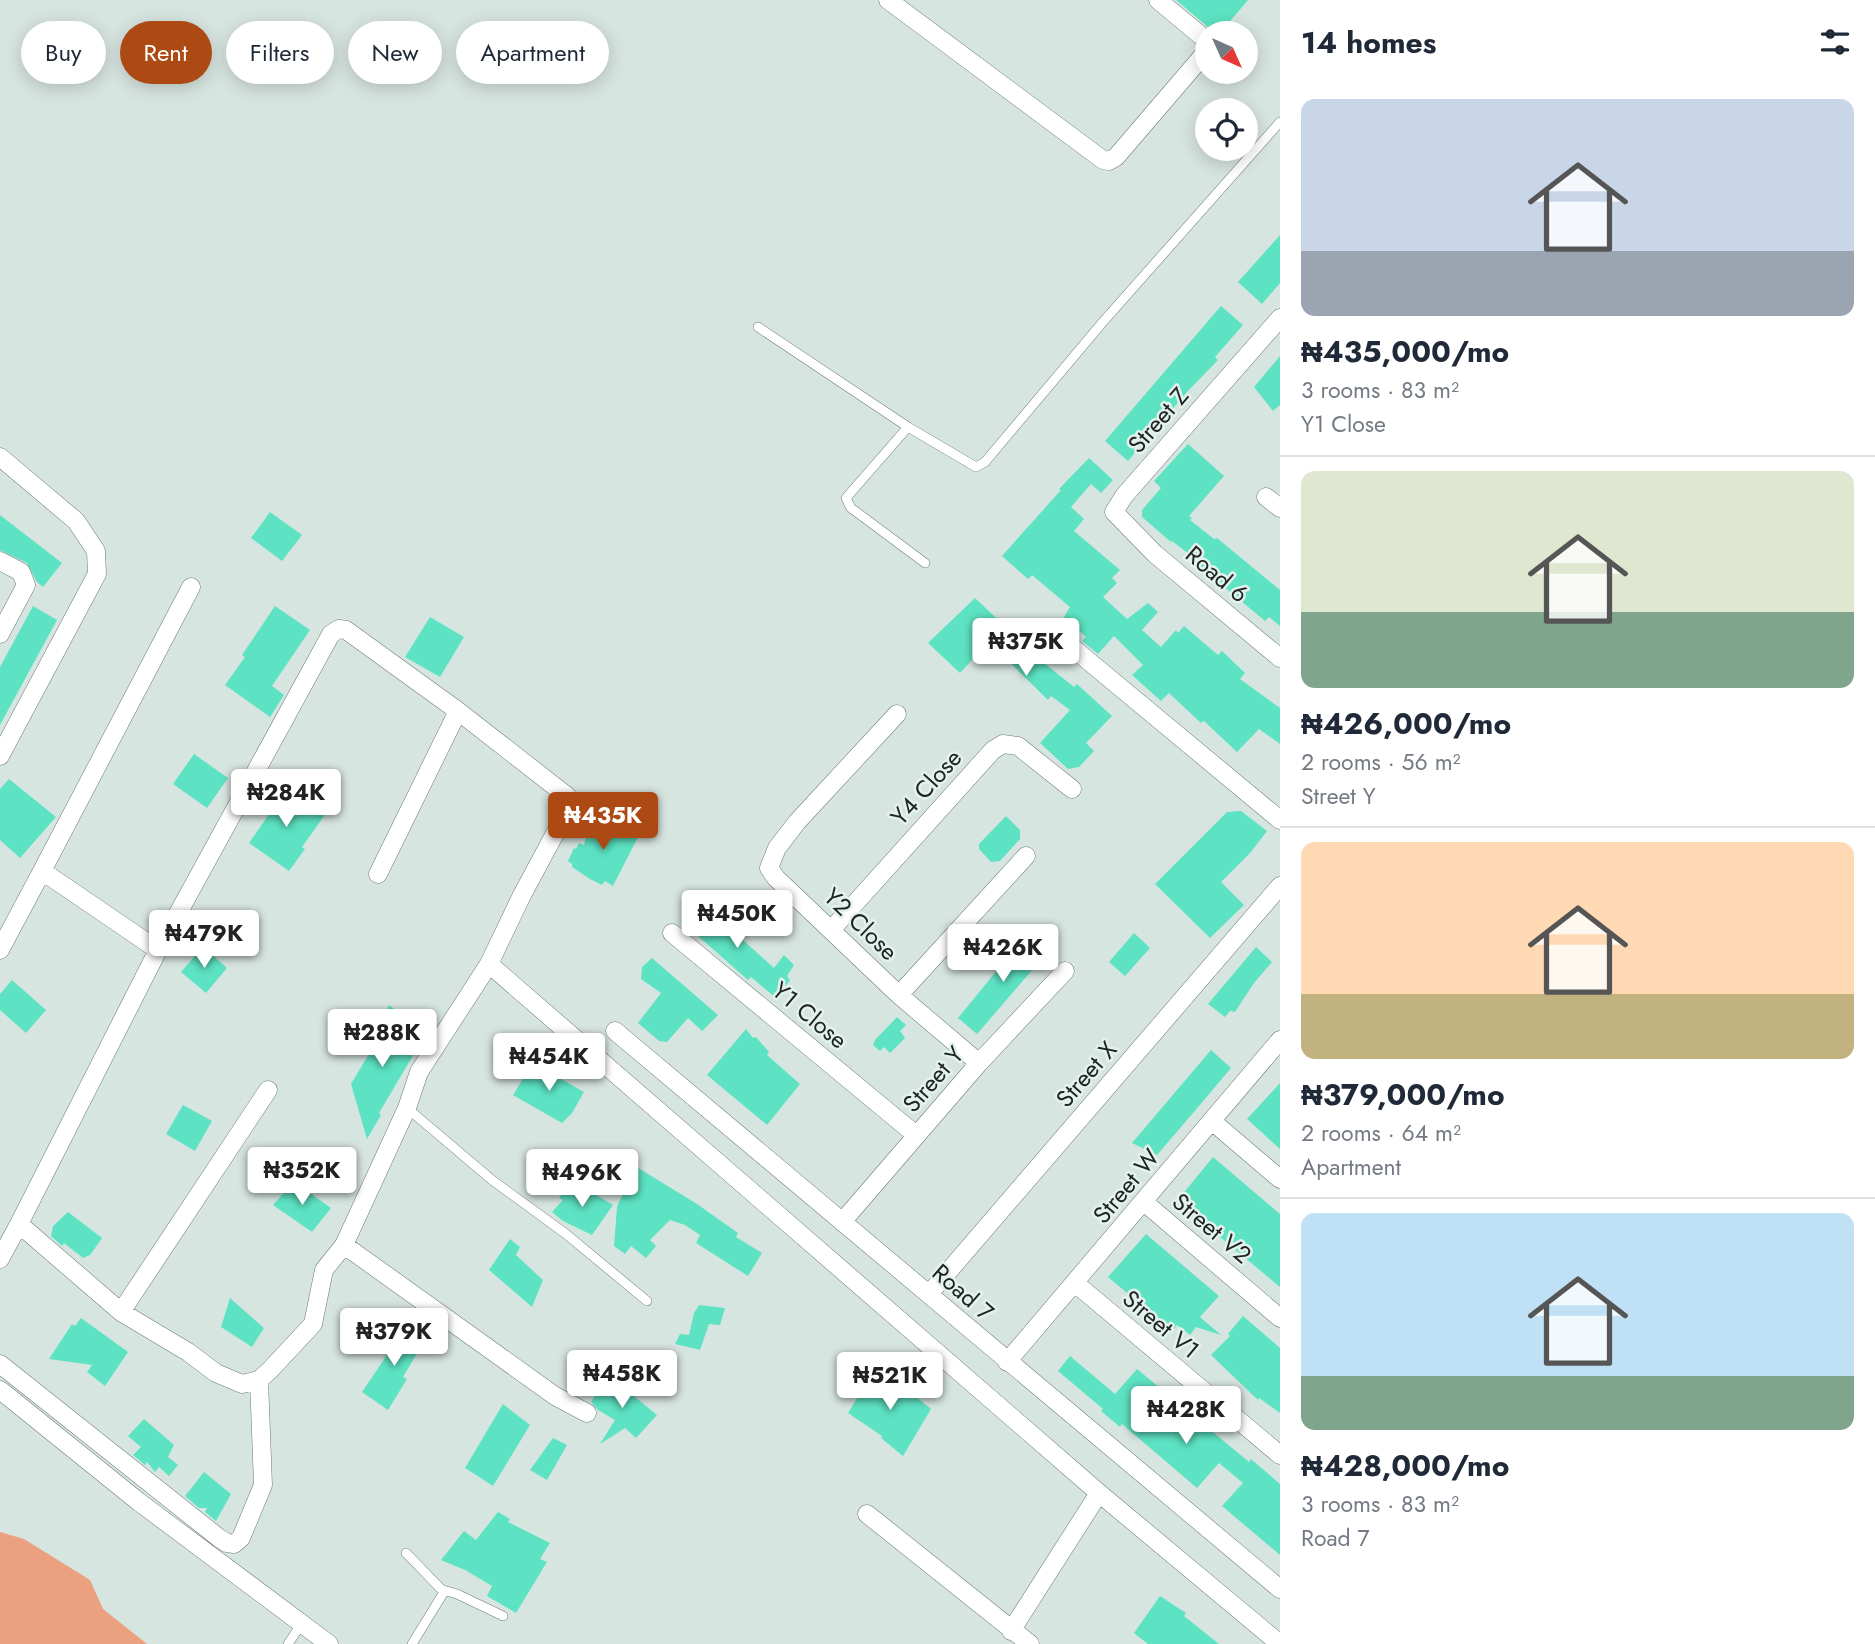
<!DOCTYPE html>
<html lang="en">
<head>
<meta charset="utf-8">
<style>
	body { margin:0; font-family:Jost,sans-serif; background:#f6f6f7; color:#1f2937; height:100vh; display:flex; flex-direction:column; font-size:26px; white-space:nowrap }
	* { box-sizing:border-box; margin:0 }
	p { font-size:23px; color:#747a83 }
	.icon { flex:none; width:38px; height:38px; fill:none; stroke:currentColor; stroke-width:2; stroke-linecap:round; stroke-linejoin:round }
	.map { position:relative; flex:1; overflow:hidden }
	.sheet { display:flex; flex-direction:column; background:#fff; width:595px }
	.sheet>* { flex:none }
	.banner { position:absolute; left:21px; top:21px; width:665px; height:63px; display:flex; gap:14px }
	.needle { width:46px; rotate:135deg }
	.tools { position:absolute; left:1195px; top:21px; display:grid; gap:14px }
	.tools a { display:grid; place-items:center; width:63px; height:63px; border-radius:50%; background:#fff; box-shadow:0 4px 18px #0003; font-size:35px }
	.price { position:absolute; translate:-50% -60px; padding:0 16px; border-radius:7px; background:#fff; color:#222; font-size:23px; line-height:46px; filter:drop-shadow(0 2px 4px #0008) }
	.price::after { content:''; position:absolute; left:50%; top:42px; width:21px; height:16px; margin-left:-10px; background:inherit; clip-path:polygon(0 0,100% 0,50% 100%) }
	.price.on { background:#ad4a13; color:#fff }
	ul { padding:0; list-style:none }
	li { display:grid; align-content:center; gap:14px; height:371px; padding:0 21px }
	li+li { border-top:2px solid #e0e1e3 }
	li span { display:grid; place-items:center; height:217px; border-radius:14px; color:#555 }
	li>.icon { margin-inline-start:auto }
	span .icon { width:126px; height:126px; fill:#fffc; stroke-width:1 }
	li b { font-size:30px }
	h2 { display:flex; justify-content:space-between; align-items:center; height:84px; padding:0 21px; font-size:30px }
	.tag { padding:0 24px; border-radius:32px; background:#fff; box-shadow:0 4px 18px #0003; font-size:24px; line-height:63px }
	.tag.on { background:#ad4a13; color:#fff }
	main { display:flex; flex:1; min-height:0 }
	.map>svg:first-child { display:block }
	.green { fill:#eba07f }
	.building { fill:#5de3c3 }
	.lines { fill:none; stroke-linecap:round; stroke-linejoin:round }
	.service-casing { stroke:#6d7a76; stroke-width:10 }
	.minor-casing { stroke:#6d7a76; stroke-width:19 }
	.service { stroke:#fff; stroke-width:9 }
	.minor { stroke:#fff; stroke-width:18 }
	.labels { text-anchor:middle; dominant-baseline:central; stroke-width:5; stroke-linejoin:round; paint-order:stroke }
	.street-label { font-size:24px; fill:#202523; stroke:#e4f2ed }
</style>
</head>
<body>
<main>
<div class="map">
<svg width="1280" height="1644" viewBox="0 0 1280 1644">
	<rect width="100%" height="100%" fill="#d7e5e0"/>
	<path class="green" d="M 0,1532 L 24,1539 L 90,1580 L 103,1609 L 147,1644 L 0,1644 Z"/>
	<path class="building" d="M 1176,0 L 1248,0 L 1220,33 L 1215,33 Z
		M 1280,235 L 1280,283 L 1262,304 L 1238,282 Z
		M 1221,306 L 1243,325 L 1215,357 L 1218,360 L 1187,392 L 1128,461 L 1105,441 Z
		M 1280,356 L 1280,405 L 1273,411 L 1254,387 Z
		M 1188,444 L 1224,476 L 1189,516 L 1192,518 L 1190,520 L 1214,539 L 1217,538 L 1280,590 L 1280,626 L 1269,617 L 1265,621 L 1192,560 L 1194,558 L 1172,541 L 1171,542 L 1142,517 L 1142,510 L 1161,488 L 1154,481 Z
		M 1089,458 L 1113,480 L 1101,493 L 1091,484 L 1071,507 L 1084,519 L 1074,531 L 1120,570 L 1112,578 L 1117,583 L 1103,597 L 1127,619 L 1148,603 L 1158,612 L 1142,630 L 1161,647 L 1176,630 L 1178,633 L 1184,626 L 1218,655 L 1222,651 L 1245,673 L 1240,679 L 1280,708 L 1280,744 L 1259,729 L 1237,752 L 1204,721 L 1201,723 L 1169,693 L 1161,701 L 1132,675 L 1143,665 L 1114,636 L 1098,654 L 1082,641 L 1086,637 L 1064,617 L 1070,607 L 1032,575 L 1028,579 L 1002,556 L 1061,490 L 1059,489 Z
		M 270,512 L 302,535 L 282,561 L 251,538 Z
		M 0,515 L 62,563 L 43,587 L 37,582 L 27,563 L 0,550 Z
		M 975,598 L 1010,631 L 1013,627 L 1043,655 L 1039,659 L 1074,687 L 1077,684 L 1112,716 L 1086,743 L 1094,751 L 1079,767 L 1068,769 L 1040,743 L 1070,710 L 1051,696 L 1048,700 L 991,644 L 986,649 L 984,647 L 960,673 L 928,643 Z
		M 33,606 L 57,620 L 0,725 L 0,667 Z
		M 275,606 L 310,630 L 272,686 L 284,695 L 270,717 L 225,685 L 245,657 L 242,655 Z
		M 430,617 L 464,637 L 440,677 L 405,657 Z
		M 194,754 L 228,778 L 207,808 L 173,784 Z
		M 9,779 L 56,817 L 20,858 L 0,840 L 0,789 Z
		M 284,786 L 324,816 L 302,847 L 305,849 L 289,871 L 249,843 L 270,813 L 267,810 Z
		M 1241,811 L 1267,831 L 1251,852 L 1221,882 L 1244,905 L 1210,938 L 1155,884 L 1227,812 Z
		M 592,814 L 638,837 L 613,886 L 605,881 L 602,885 L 590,879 L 572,867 L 572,864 L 568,861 L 574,848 L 576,849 L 579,843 L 584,845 Z
		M 1006,816 L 1020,830 L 1020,839 L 1000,861 L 991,862 L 979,849 L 979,844 Z
		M 697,899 L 774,968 L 784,955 L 794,965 L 787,976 L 790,980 L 776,998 L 751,977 L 748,980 L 681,921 Z
		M 1134,933 L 1150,948 L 1125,976 L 1109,962 Z
		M 1026,935 L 1047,953 L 977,1034 L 958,1018 Z
		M 203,947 L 227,968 L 206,993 L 181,972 Z
		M 1256,947 L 1272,962 L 1254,983 L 1235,1012 L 1230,1011 L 1225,1017 L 1208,1004 Z
		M 652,958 L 718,1015 L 702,1031 L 688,1018 L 667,1042 L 659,1041 L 638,1023 L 661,993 L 641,979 L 642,967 Z
		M 12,980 L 46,1010 L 26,1033 L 0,1010 L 0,994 Z
		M 389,1005 L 405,1018 L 396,1033 L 418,1047 L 379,1113 L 381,1115 L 367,1139 L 351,1084 L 372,1049 L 370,1048 Z
		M 897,1017 L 906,1025 L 900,1031 L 905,1038 L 890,1053 L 884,1047 L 880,1051 L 873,1045 L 875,1040 Z
		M 746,1029 L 753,1038 L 756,1037 L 769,1052 L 767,1055 L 800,1084 L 767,1125 L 707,1075 Z
		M 1211,1050 L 1231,1068 L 1199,1106 L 1157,1155 L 1132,1143 Z
		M 533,1063 L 584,1092 L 572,1113 L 562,1123 L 513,1095 Z
		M 1280,1083 L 1280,1149 L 1247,1119 Z
		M 183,1105 L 212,1121 L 195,1151 L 166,1134 Z
		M 1213,1157 L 1280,1214 L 1280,1287 L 1177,1201 Z
		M 635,1166 L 697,1204 L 738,1233 L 736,1237 L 762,1253 L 748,1276 L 696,1243 L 700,1235 L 685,1225 L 670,1220 L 650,1240 L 656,1246 L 646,1258 L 631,1246 L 625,1254 L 614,1246 L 617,1207 Z
		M 294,1182 L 331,1208 L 312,1232 L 273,1205 Z
		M 571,1183 L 576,1188 L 579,1185 L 613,1205 L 592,1235 L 563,1221 L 552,1212 L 563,1200 L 559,1198 Z
		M 68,1212 L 102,1238 L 90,1255 L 83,1258 L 64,1243 L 62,1246 L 51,1236 L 53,1226 Z
		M 1146,1234 L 1219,1296 L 1200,1317 L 1221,1335 L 1196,1327 L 1190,1335 L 1177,1325 L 1172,1331 L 1108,1277 Z
		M 510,1239 L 520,1247 L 516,1255 L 543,1280 L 532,1307 L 489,1270 Z
		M 230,1298 L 264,1328 L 252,1347 L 221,1327 Z
		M 699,1305 L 725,1308 L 720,1325 L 709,1324 L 700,1350 L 675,1344 L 680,1334 L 689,1335 L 694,1313 Z
		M 1243,1316 L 1280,1348 L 1280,1413 L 1259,1398 L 1258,1400 L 1211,1355 L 1230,1336 L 1228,1334 Z
		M 81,1318 L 128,1352 L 105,1386 L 87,1372 L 92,1365 L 49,1359 L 72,1324 L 75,1326 Z
		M 400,1327 L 426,1338 L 403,1377 L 407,1379 L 388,1410 L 362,1392 L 385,1358 Z
		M 1070,1356 L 1115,1394 L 1137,1369 L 1249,1462 L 1251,1459 L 1280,1484 L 1280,1555 L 1222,1506 L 1243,1483 L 1219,1463 L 1197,1488 L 1122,1424 L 1120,1427 L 1101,1411 L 1103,1409 L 1058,1371 Z
		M 873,1372 L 909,1393 L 910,1392 L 931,1409 L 903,1456 L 881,1438 L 882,1436 L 848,1413 Z
		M 607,1378 L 619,1384 L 657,1415 L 636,1438 L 625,1428 L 600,1444 L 615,1420 L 598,1410 L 591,1402 Z
		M 503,1404 L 530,1425 L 493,1486 L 465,1468 Z
		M 144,1419 L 174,1445 L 168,1457 L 178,1465 L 169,1476 L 159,1467 L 155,1472 L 147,1462 L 145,1465 L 133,1455 L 141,1447 L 128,1436 Z
		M 553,1438 L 567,1445 L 547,1480 L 530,1470 Z
		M 204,1472 L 231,1494 L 216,1521 L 205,1512 L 207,1508 L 199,1508 L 185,1496 Z
		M 498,1512 L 510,1519 L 508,1522 L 550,1543 L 540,1559 L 547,1562 L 516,1613 L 487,1596 L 492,1586 L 465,1570 L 441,1560 L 464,1531 L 476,1540 Z
		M 1160,1596 L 1186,1613 L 1184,1616 L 1219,1644 L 1148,1644 L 1134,1633 Z"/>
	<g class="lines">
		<g class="service-casing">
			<path id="service" d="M 758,327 L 908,427 L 976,467 L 985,462 L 1102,323 L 1280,122
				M 908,427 L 846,498 L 851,508 L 925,563
				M 407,1108 L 492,1180 L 566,1234 L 647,1301
				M 406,1553 L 444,1592 L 412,1644
				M 443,1590 L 457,1594 L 503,1616
				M 288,1644 L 302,1623"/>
		</g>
		<g class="minor-casing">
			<path id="minor" d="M 888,0 L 1103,160 L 1109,161 L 1116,157 L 1206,52 L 1208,46
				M 1158,0 L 1206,40 L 1208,45
				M 1280,318 L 1124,496 L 1114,512 L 1155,554 L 1280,658
				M 0,457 L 76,521 L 96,551 L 97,574 L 0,756
				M 1266,497 L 1280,508
				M 0,561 L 21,572 L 26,585 L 0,634
				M 1062,639 L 1280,820
				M 897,714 L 797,822 L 777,848 L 769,868 L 776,878 L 899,995 L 979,1063
				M 42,871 L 191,587
				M 378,874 L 458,711
				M 832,929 L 993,750 L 1003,744 L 1018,746 L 1072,789
				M 672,933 L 916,1135
				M 0,950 L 42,871 L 158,950
				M 489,964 L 522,895 L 565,815 L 568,804 L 567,796 L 458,711 L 346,630 L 339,629 L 331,634 L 158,950 L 19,1224 L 121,1312 L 188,1352 L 216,1373 L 242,1384 L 259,1380 L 270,1370 L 313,1324 L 324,1270 L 344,1245 L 407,1108 L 419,1072 L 489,964 L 1099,1493 L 1280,1644
				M 899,995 L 1026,856
				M 615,1031 C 836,1217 1057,1404 1280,1589
				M 1213,1122 L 1280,1179
				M 1144,1202 L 1280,1318
				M 842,1222 L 979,1063 L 1065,971
				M 344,1245 L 555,1396 L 587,1413
				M 0,1259 L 19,1224
				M 1075,1283 L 1280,1455
				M 929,1294 L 1280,886
				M 121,1312 L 268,1090
				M 1007,1362 L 1280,1040
				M 0,1364 L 219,1538 L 227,1543 L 234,1544 L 241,1538 L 263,1485 L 259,1380
				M 0,1390 L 139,1502 L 329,1644
				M 867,1514 L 1030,1644
				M 1011,1631 L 1099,1493"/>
		</g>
		<use href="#service" class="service"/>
		<use href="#minor" class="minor"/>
	</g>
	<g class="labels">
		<g class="street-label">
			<text transform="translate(1158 420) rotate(-49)">Street Z</text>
			<text transform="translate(1217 574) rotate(40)">Road 6</text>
			<text transform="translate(926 787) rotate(-48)">Y4 Close</text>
			<text transform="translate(861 924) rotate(44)">Y2 Close</text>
			<text transform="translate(810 1015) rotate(40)">Y1 Close</text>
			<text transform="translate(1086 1074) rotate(-49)">Street X</text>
			<text transform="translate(933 1079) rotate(-49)">Street Y</text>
			<text transform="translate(1126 1186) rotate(-50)">Street W</text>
			<text transform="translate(1212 1228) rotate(40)">Street V2</text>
			<text transform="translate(963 1292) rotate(41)">Road 7</text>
			<text transform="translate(1161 1324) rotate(40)">Street V1</text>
		</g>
	</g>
</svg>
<div class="tools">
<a><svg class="needle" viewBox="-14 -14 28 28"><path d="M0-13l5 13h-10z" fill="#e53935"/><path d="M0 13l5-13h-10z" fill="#747a83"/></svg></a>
<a><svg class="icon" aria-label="locate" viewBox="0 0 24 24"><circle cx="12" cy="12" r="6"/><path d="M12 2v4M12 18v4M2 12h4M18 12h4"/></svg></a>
</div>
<b class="price" style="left:1026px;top:678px">₦375K</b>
<b class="price" style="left:286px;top:829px">₦284K</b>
<b class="price on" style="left:603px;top:852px">₦435K</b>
<b class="price" style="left:737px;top:950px">₦450K</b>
<b class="price" style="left:204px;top:970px">₦479K</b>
<b class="price" style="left:1003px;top:984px">₦426K</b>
<b class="price" style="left:382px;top:1069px">₦288K</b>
<b class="price" style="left:549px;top:1093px">₦454K</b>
<b class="price" style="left:302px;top:1207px">₦352K</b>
<b class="price" style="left:582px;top:1209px">₦496K</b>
<b class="price" style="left:394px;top:1368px">₦379K</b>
<b class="price" style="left:622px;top:1410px">₦458K</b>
<b class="price" style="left:890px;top:1412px">₦521K</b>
<b class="price" style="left:1186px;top:1446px">₦428K</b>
<div class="banner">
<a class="tag">Buy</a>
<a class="tag on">Rent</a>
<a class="tag">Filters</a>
<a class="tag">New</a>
<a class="tag">Apartment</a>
</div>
</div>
<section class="sheet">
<h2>14 homes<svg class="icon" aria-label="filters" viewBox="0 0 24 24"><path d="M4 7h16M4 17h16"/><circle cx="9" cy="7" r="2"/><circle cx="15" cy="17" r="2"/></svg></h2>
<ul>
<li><span style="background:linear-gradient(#c9d6e8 70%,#9aa5b1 0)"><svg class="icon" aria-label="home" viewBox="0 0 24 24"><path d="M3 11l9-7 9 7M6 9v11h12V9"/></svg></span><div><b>₦435,000/mo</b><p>3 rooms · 83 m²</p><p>Y1 Close</p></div></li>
<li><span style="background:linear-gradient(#dfe7d0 65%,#7fa58c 0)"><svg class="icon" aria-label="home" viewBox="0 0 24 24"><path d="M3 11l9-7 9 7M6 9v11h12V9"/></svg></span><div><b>₦426,000/mo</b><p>2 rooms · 56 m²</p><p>Street Y</p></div></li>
<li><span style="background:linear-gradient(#ffd9b3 70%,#c2b280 0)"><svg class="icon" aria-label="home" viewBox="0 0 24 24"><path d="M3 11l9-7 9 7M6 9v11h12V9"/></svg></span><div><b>₦379,000/mo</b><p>2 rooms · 64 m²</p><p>Apartment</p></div></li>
<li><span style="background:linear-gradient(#bfe0f5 75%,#7fa58c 0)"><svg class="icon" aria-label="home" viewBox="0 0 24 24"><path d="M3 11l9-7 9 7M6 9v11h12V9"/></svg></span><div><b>₦428,000/mo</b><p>3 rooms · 83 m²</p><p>Road 7</p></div></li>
</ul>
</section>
</main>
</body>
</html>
